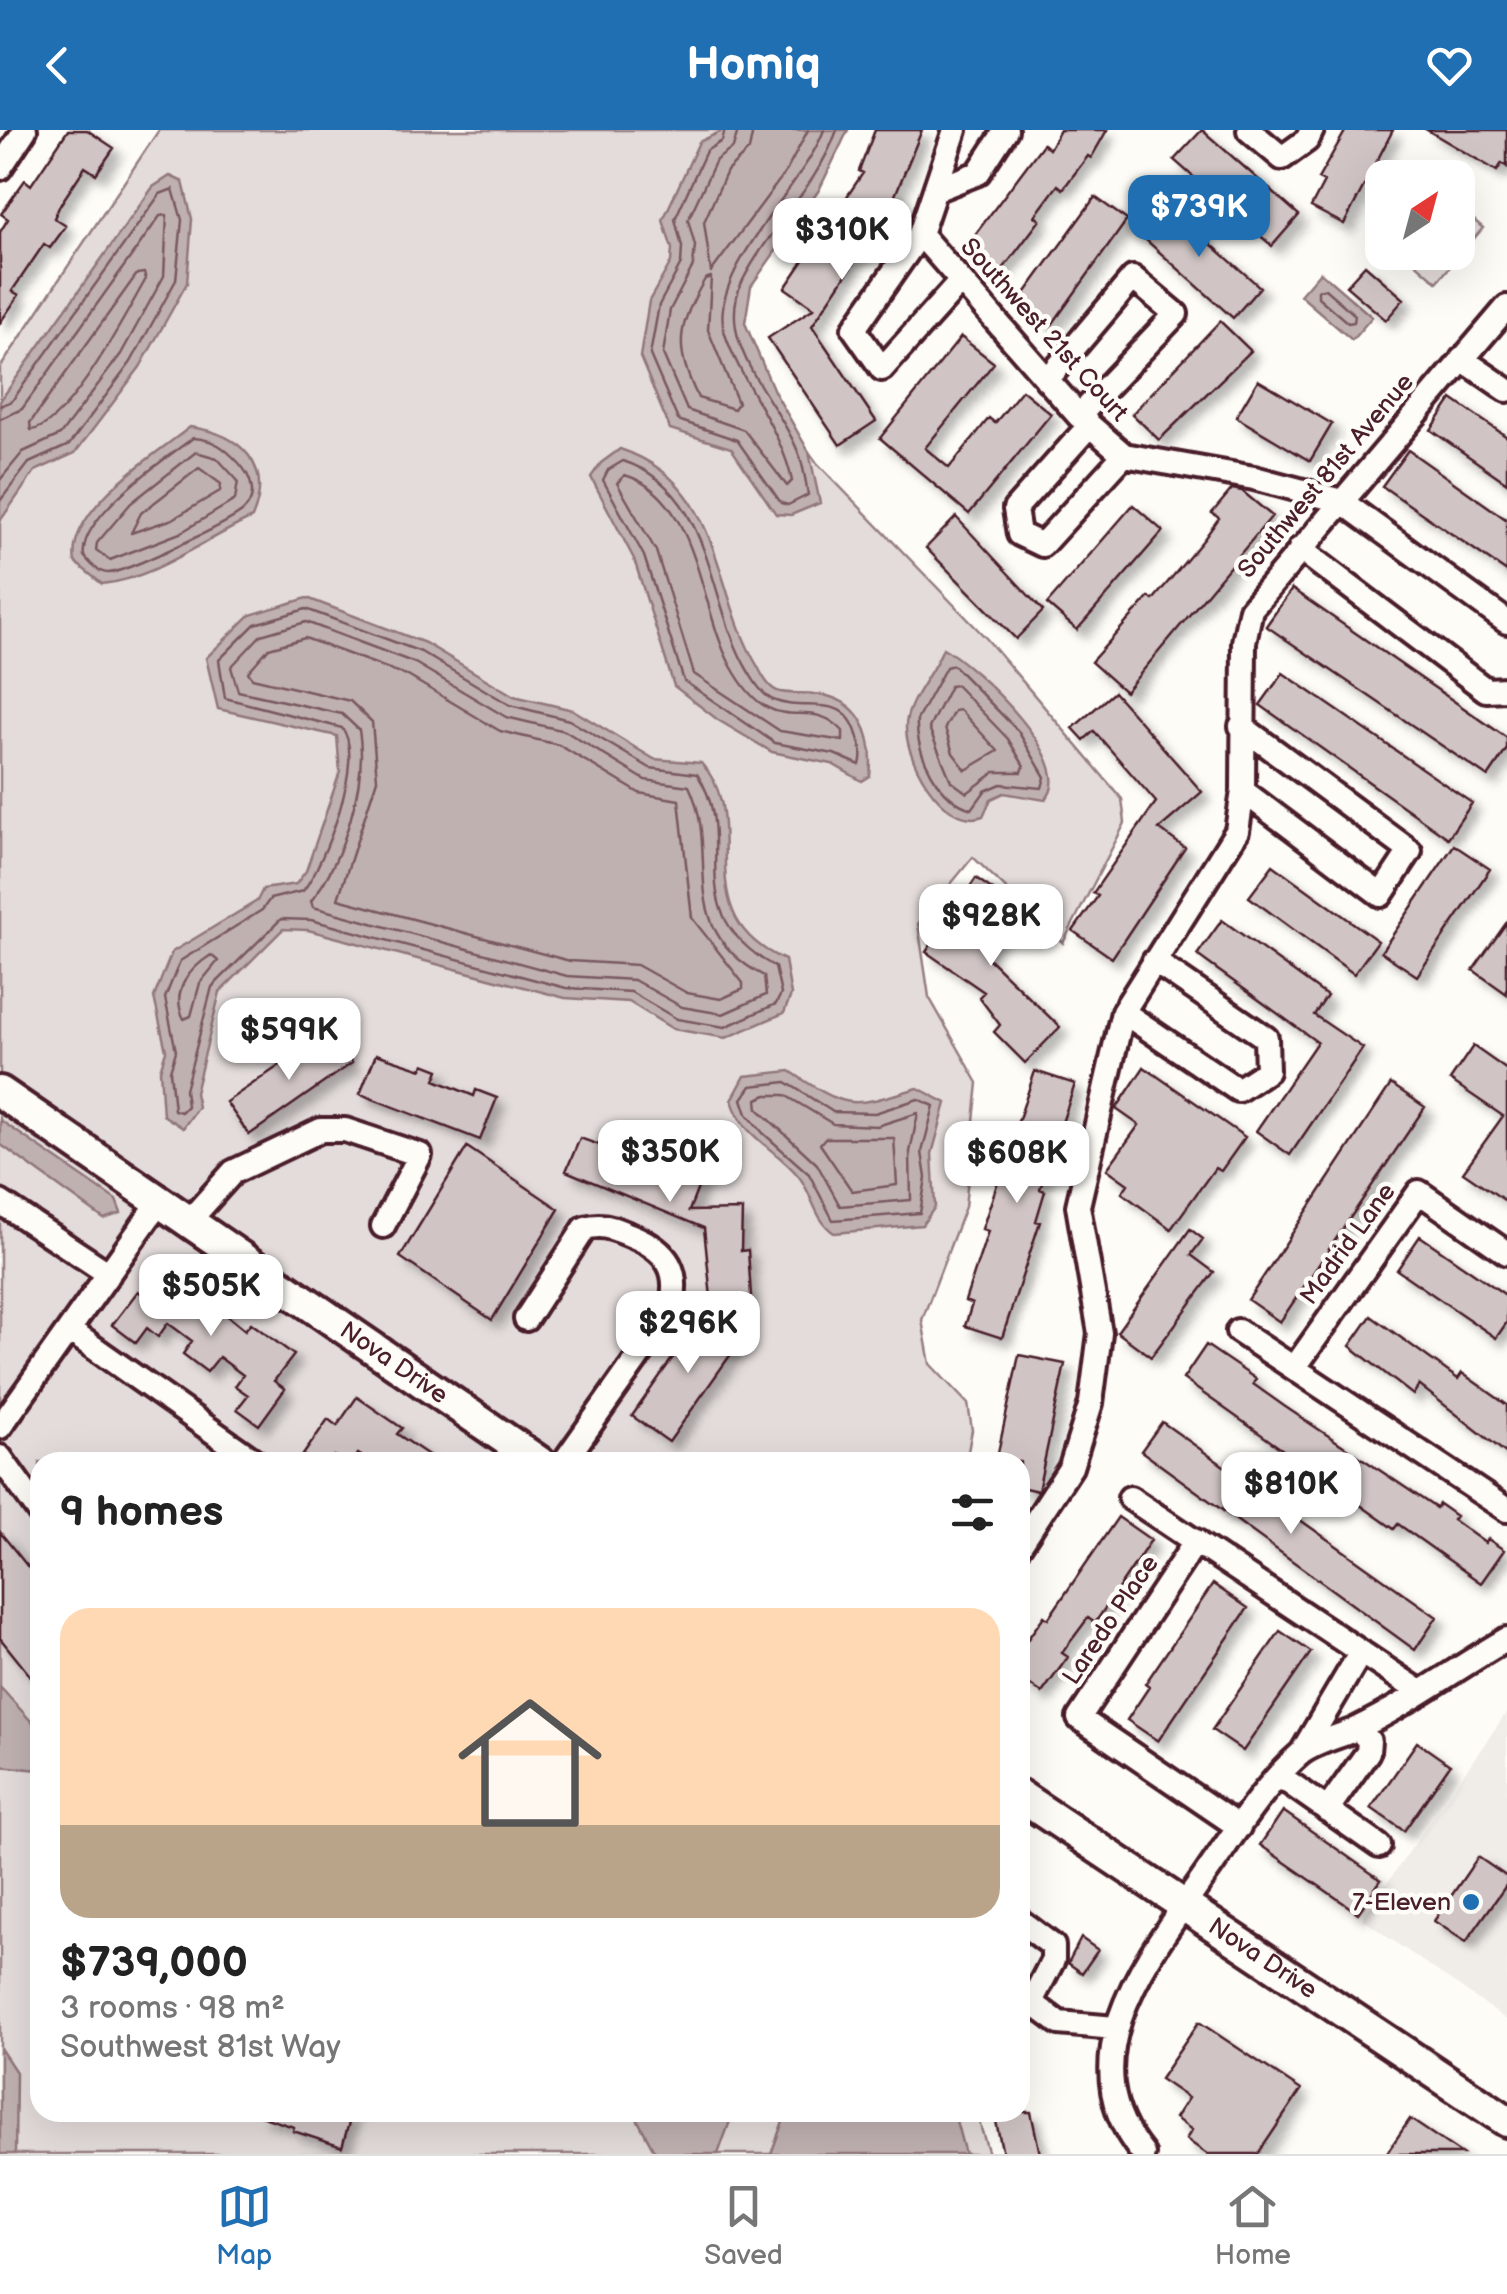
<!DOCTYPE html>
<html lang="en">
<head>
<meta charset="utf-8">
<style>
	body { margin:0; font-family:"Balsamiq Sans",sans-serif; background:#f2f2f2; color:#222; height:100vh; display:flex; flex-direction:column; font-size:38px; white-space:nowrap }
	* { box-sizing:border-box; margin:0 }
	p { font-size:32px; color:#767676 }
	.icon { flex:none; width:55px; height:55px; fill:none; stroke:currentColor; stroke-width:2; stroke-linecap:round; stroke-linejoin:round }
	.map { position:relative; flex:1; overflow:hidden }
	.side { position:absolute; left:30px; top:1322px; width:1000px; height:670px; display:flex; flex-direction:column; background:#fff; border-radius:30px; box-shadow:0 10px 40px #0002 }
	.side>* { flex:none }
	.needle { width:65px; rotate:36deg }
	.tools { position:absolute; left:1365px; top:30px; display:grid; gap:20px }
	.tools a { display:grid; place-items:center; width:110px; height:110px; border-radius:20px; background:#fff; box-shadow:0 10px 40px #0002; font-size:50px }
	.price { position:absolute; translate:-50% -85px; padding:0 22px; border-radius:20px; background:#fff; color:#222; font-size:32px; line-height:65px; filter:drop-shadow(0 2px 5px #0008) }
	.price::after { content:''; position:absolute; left:50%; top:60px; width:30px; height:22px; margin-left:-15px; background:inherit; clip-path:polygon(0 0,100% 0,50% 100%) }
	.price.active { background:#1f6fb2; color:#fff }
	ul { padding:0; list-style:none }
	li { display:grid; align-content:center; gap:20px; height:530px; padding:0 30px }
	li+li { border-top:2px solid #e0e0e0 }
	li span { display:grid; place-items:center; height:310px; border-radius:30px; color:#555 }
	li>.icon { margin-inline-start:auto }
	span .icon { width:180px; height:180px; fill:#fffc; stroke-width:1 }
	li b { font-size:42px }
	h2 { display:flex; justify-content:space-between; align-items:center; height:120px; padding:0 30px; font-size:42px }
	header { display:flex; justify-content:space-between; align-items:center; height:130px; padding:0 30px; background:#1f6fb2; color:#fff; font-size:45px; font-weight:800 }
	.menu { display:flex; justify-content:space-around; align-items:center; height:140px; border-top:2px solid #e0e0e0; background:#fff; font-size:28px; color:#767676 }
	.menu a { display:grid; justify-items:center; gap:5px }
	.menu .active { color:#1f6fb2 }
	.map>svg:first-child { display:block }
	.built { fill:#f0ece8 }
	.green { fill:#e3dcda; stroke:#967e82; stroke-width:2.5 }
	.water { fill:#c0b1b1; stroke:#91777b; stroke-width:2.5 }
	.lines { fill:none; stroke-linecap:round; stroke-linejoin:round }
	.shore { stroke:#795961; stroke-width:2.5 }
	.building { fill:#d0c5c4; stroke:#4a1f2b; stroke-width:2.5; filter:url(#shadow) }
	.minor-casing { stroke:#4a1f2b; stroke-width:30 }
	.tertiary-casing { stroke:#4a1f2b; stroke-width:38 }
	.minor { stroke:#fdfcf7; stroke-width:22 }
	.tertiary { stroke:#fdfcf7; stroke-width:30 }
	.poi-dot { fill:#1f6fb2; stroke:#fdfcf7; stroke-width:4 }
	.labels { text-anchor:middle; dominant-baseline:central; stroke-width:9; stroke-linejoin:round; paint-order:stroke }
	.street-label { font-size:25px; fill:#4a1f2b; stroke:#fdfcf7 }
	.poi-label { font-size:25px; fill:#4a1f2b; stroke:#fdfcf7; text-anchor:end }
</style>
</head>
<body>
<header><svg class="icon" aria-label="back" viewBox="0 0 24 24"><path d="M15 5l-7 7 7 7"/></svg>Homiq<svg class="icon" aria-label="heart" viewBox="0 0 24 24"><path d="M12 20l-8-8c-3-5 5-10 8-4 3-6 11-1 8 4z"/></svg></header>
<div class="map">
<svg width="1507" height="2024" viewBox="0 0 1507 2024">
	<defs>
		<filter id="shadow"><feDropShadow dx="8" dy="8" stdDeviation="5" flood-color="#0004"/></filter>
	</defs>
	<rect width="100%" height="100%" fill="#fdfcf7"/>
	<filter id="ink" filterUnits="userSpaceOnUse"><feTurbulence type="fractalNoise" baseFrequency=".01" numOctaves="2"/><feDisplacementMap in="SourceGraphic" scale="20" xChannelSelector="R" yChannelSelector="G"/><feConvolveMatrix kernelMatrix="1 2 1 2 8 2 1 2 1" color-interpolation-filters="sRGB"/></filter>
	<g filter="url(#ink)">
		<path class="built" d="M 1507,1582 L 1507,1890 L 1362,1789 Z"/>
		<path class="green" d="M 159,0 L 804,0 L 696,209 L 737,222 L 817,333 L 986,508 L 1122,669 L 1125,693 L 1063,813 L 973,727 L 918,794 L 929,867 L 978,953 L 965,1077 L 922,1190 L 930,1234 L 968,1274 L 972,1300 L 966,1332 L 40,1332 L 40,1982 L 976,1982 L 989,2024 L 0,2024 L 0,238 Z
			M 1459,77 L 1483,98 L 1437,152 L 1413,131 L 1420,123 L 1458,122 Z"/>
		<path class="water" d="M 724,0 L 848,0 L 819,60 L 751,156 L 745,193 L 774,261 L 809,322 L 820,373 L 791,385 L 776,384 L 731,318 L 670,299 L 640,227 L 649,171 L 671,132 L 672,119 L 663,90 L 699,12 Z
			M 170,46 L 183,52 L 192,89 L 187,153 L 140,237 L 75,323 L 35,341 L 0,391 L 0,271 L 153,57 Z
			M 1320,142 L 1372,187 L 1352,210 L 1300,165 Z
			M 190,297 C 242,304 274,336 252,388 C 203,410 157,448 102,454 L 75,432 C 66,379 154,326 190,297 Z
			M 620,319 C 725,354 711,459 758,537 C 762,545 768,557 777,561 C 787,565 804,562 815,564 C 860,568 875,604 870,646 L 862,651 L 832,634 L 772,622 L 718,590 L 674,556 L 634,429 L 591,347 L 601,333 Z
			M 307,468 L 425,513 L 514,566 L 573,580 L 654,629 L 701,633 C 756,690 682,785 785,830 L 791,865 L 784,883 L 726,908 L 673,899 L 629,872 L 565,868 L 308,800 L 283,799 L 220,862 L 195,963 L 198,977 L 183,998 L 163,985 L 160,940 L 166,921 L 154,867 L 172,822 L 257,771 L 263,759 L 296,754 L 306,741 L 340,642 L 337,606 L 218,579 L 206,528 L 250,485 Z
			M 943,518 C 975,536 1081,634 1045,670 L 1004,663 L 991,669 L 983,686 C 943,701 899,622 907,588 C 913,564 934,542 943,518 Z
			M 790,941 C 850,982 851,977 918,958 L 946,973 L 932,1024 L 935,1077 L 922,1095 L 834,1103 C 815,1090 813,1066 800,1048 C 777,1018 743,1009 732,970 L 745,946 Z
			M 0,990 L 116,1070 L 121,1083 L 104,1089 L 0,1014 Z
			M 0,1557 L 40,1601 L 40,1640 L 0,1636 Z
			M 0,1918 L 16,1942 L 15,2024 L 0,2024 Z
			M 634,1983 L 733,1983 L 718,2024 L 656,2024 Z
			M 786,1983 L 954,1983 L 965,2024 L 771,2024 Z"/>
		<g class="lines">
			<path class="shore" d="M 725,0 L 722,11 L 706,21 L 675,89 L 682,117 L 681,134 L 659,175 L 650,225 L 678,290 L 737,310 L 781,373 L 788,375 L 808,365 C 806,353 804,339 800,327 C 781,272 711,214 743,150 C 770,97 817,57 837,0
				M 738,0 L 733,18 L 716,30 L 688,90 L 695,116 L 693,136 L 670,180 L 663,224 L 687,280 L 744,300 L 787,356 L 792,351 C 782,300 742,255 725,204 C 705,144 803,57 824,0
				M 753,0 L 749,20 L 727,41 L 704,92 L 711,142 L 787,40 L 808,0
				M 144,143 L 146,149 C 127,182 68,297 31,300 L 30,293 L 137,144 Z
				M 711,147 L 708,200 L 738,273 L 734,279 L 698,268 C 674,216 677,198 705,149 Z
				M 1325,159 L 1355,185 L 1354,192 L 1348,193 L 1318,167 L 1318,160 Z
				M 0,276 L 12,271 L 160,64 L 173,59 L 182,90 L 176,150 L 131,232 L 69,315 L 29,333 L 0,371
				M 0,289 L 22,279 L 160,86 L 167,85 L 164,146 L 121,224 L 60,305 L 23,322 L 0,350
				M 193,308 C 214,309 225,318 239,333 C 251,346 259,367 243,381 C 229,393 125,443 108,443 C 98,443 90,433 84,426 C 78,387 165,329 193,308 Z
				M 196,322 L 217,328 L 238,351 L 235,370 L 180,403 L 110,430 L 96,420 L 97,413 L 131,373 Z
				M 623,331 C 714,360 707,473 748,541 C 754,551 762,565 773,570 C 805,584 844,560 857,605 C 861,617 863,624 860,635 L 834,624 L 775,613 L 684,551 L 644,426 L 603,350 L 608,340 Z
				M 199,338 L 221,354 L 220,361 L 173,389 L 131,403 L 141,383 Z
				M 625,345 C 700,368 699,479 731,536 C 775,616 806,561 843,601 L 843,611 L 780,601 L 694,544 L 656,421 L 617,353 Z
				M 306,479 L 421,522 L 510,575 L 569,590 L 650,638 L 697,644 C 743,713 674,779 775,837 L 781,864 L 776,874 L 725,897 L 677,889 L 631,862 L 566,858 L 311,790 L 281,789 L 212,857 L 185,960 L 187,976 L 181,982 L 174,980 L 170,941 L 176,921 L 165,868 L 180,831 L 262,780 L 270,769 L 303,761 C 325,733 366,627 342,598 L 225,568 L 219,530 L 255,494 Z
				M 306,492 L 415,533 L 506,587 L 565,601 L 645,650 L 689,656 C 722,725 672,797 764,846 L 766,865 L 723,884 L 682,877 L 634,850 L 567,846 L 313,777 L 311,771 C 343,731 368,651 359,600 L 342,584 L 238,561 L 231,537 L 261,505 Z
				M 305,508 L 408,546 L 500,601 L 559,615 L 639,663 L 679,670 L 692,788 L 743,853 L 743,859 L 721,869 L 687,863 L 637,835 L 570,831 L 338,769 L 377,649 L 372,592 L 350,571 L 252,548 L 248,542 L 269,518 Z
				M 953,535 L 1018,601 L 1045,647 L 1042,658 L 1001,654 L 985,661 L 972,679 C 939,670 915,623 917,590 L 946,537 Z
				M 956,555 L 1008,609 L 1024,636 L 1022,642 L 995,642 L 967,663 L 951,651 L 929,598 L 950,556 Z
				M 960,580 L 998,621 L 966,640 L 953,623 L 945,598 L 954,581 Z
				M 211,825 L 218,831 L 200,853 L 191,886 L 184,889 C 170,862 189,839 211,825 Z
				M 786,952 L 833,982 L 875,983 L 918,969 L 934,976 L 922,1022 L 926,1048 L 920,1083 L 833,1090 L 809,1044 L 763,1003 L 747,984 L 742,969 L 751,956 Z
				M 767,965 L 785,965 L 833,994 L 877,996 L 918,983 L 910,1022 L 911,1070 L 840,1076 L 817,1034 L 758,979 L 757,969 Z
				M 894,1008 L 897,1055 L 852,1061 L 820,1014 L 825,1008 Z"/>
		</g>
		<path class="building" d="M 68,0 L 87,0 L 114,18 L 96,44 L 85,37 L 60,75 L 54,88 L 66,96 L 50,118 L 44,114 L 12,161 L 19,165 L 0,193 L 0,102 L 8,89 L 1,84 L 25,50 L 31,55 Z
			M 875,0 L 922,0 L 889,80 L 812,196 L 876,291 L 840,315 L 768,208 L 814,178 L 785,158 L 863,43 L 859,41 Z
			M 1060,0 L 1107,0 L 1091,28 L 1088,26 L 1063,59 L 1058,55 L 1035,86 L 1040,90 L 1000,143 L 965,118 L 1043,14 L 1049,19 Z
			M 1202,0 L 1299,85 L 1272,116 L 1174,30 Z
			M 1346,0 L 1393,0 L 1344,94 L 1311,77 L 1324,52 L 1318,49 Z
			M 1427,0 L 1507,0 L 1507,37 L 1502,33 L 1497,41 Z
			M 1095,67 L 1127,90 L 1051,196 L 1018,173 Z
			M 1163,72 L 1260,157 L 1233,188 L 1137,102 Z
			M 1365,135 L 1404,169 L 1386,190 L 1346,156 Z
			M 1220,191 L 1251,221 L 1159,310 L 1132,284 Z
			M 961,207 L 994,233 L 925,318 L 949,338 L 989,288 L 995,293 L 1022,260 L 1051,284 L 969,384 L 880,308 Z
			M 1258,250 L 1332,294 L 1310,331 L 1236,287 Z
			M 1452,269 L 1507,307 L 1507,353 L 1431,300 Z
			M 1408,320 L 1507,390 L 1507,442 L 1382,356 Z
			M 1232,359 L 1242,361 L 1272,386 L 1125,562 L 1091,532 L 1149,467 L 1153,470 L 1204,409 L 1219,388 L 1212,383 Z
			M 1133,375 L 1163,401 L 1077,500 L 1047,474 Z
			M 956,387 L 1043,481 L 1016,509 L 926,418 Z
			M 1292,459 L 1507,608 L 1507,619 L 1488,647 L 1266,496 Z
			M 1283,543 L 1472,673 L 1448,708 L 1260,575 Z
			M 1114,562 L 1202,662 L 1159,699 L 1185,718 L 1112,828 L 1073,801 L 1098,766 L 1093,763 L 1156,672 L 1094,601 L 1084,610 L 1073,598 Z
			M 1454,715 L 1490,739 L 1417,846 L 1381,822 Z
			M 1273,735 L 1378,811 L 1354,844 L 1249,767 Z
			M 976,748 L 1017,777 L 985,825 L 1060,897 L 1025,933 L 994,902 L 1000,895 L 979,867 L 984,862 L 926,822 Z
			M 1222,790 L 1327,866 L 1314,885 L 1363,918 L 1290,1025 L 1256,1001 L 1317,912 L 1197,825 Z
			M 1507,792 L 1507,864 L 1473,840 Z
			M 330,901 L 352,933 L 249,1005 L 226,972 Z
			M 1473,916 L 1507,940 L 1507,1072 L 1463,1042 L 1503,986 L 1450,950 Z
			M 376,924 L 422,939 L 424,934 L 439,940 L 435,950 L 474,966 L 476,960 L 497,968 L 480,1010 L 360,964 Z
			M 1144,937 L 1245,1007 L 1221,1041 L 1215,1038 L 1171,1099 L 1122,1063 L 1128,1054 L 1107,1039 L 1139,995 L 1116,979 Z
			M 1035,941 L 1075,954 L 1040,1059 L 1045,1061 L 1036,1091 L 1040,1092 L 1002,1208 L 965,1196 L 972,1174 L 965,1171 L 988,1101 L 982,1099 Z
			M 1391,954 L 1425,977 L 1280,1192 L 1248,1170 Z
			M 604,1001 L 626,1010 L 622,1017 L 701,1050 L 689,1081 L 742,1080 L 741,1121 L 748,1120 L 751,1166 L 711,1168 L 704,1098 L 566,1041 L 580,1008 L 599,1015 Z
			M 467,1017 L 559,1079 L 492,1190 L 400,1127 Z
			M 1190,1099 L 1203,1109 L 1191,1125 L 1214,1142 L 1151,1227 L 1117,1202 Z
			M 1420,1106 L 1507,1166 L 1507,1192 L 1496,1208 L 1397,1140 Z
			M 168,1137 L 245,1200 L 251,1193 L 294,1225 L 274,1251 L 285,1259 L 259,1295 L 237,1279 L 248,1265 L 235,1256 L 243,1245 L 219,1227 L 207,1242 L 183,1224 L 192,1211 L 168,1193 L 158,1207 L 147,1198 L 136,1213 L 112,1195 L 138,1161 L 146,1167 Z
			M 706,1180 L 743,1207 L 669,1312 L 632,1286 Z
			M 1371,1186 L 1458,1249 L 1462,1243 L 1507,1275 L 1507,1324 L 1419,1255 L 1413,1265 L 1350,1216 Z
			M 1206,1215 L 1256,1249 L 1253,1254 L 1284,1276 L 1436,1378 L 1439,1374 L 1456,1386 L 1453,1390 L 1485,1413 L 1488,1409 L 1504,1420 L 1481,1453 L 1398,1394 L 1394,1399 L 1183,1249 Z
			M 1019,1225 L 1065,1234 L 1038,1361 L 1020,1357 L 1020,1332 L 996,1332 Z
			M 357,1267 L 402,1298 L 397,1304 L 439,1332 L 371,1332 L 358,1324 L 352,1332 L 334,1326 L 329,1332 L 314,1332 L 303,1325 L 328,1289 L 337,1296 Z
			M 1162,1292 L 1437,1487 L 1415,1520 L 1141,1321 Z
			M 1118,1387 L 1151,1410 L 1095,1493 L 1088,1488 L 1062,1523 L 1068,1527 L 1042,1563 L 1020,1548 L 1020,1520 L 1044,1486 L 1048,1489 Z
			M 0,1402 L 40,1452 L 40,1558 L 0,1508 Z
			M 1213,1454 L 1248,1478 L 1158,1611 L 1127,1590 L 1149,1557 L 1145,1554 Z
			M 1280,1501 L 1311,1522 L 1243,1621 L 1212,1600 Z
			M 1417,1612 L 1450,1635 L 1404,1701 L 1371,1678 Z
			M 1283,1681 L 1381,1750 L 1358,1783 L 1260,1715 Z
			M 1478,1727 L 1507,1747 L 1507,1754 L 1466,1812 L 1434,1791 Z
			M 1081,1808 L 1098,1820 L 1082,1843 L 1068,1833 Z
			M 1199,1892 L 1301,1960 L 1258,2024 L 1207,2024 L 1186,2009 L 1192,2000 L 1175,1988 L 1188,1968 L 1160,1949 Z
			M 261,1982 L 352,1982 L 342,2017 L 293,2001 L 294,1997 L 260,1986 Z
			M 994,1982 L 1031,1982 L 1040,2024 L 1003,2024 Z
			M 1410,1989 L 1462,2024 L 1386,2024 Z"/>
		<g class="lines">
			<g class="minor-casing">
				<path id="minor" d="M 955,0 L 920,104 L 854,199 L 882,239 L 961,151
					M 1249,0 L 1282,28 L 1307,10 L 1312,0
					M 0,38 L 25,0
					M 935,60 L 978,43 L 1006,0
					M 920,104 L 1079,286 L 1124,325 L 1254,348 L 1341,371 L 1507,492
					M 1462,229 L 1507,260
					M 1047,250 L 1133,148 L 1176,184 L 1079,286
					M 1089,296 L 1015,379 L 1019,404 L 1042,415 L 1124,325
					M 1300,419 L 1486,560 L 1507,559
					M 1241,596 L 1410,721 L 1381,765 L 1243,661
					M 1123,882 L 1238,960 L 1267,941 L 1266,908 L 1154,831
					M 0,1072 L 109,1144
					M 189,1091 L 233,1042 L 321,1000 L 345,1000 L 420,1025 L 383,1096
					M 526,1189 L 585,1098 C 603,1093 612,1098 630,1105 C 668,1120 683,1142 669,1183 L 564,1332
					M 69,1200 L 256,1332
					M 1238,1201 L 1507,1380
					M 1295,1237 L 1419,1062 L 1507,1123
					M 0,1297 L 160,1071
					M 0,1327 L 40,1383
					M 1130,1368 L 1419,1561
					M 1196,1411 L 1079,1588 L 1239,1697
					M 1020,1415 L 1071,1337 L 1091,1273 L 1100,1203 L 1078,1076 L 1123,882 L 1237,701 L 1243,661 L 1244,512 L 1251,479 L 1507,177
					M 1302,1622 L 1361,1522
					M 1281,1647 L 1379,1716
					M 1327,1680 L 1368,1622 L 1369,1611 L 1358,1598
					M 1020,1791 L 1053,1816 L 1053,1830 L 1031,1872
					M 1020,1864 L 1059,1893 L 1115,1898
					M 1143,2024 C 1064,1928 1150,1824 1206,1744 C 1234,1704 1263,1656 1300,1624 C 1315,1612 1339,1607 1356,1599 C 1408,1574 1457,1538 1507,1509"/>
			</g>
			<g class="tertiary-casing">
				<g id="tertiary">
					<path id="s1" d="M 0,962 L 539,1332"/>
					<path id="s2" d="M 1020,1666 L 1507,1991"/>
				</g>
			</g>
			<use href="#minor" class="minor"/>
			<use href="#tertiary" class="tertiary"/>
		</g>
	</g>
	<circle class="poi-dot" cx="1471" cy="1772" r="10"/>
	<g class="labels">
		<g class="street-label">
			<text transform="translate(1044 200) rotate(48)">Southwest 21st Court</text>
			<text transform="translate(1326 346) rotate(-50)">Southwest 81st Avenue</text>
			<text transform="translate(1348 1114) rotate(-54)">Madrid Lane</text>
			<text stroke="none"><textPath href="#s1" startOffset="478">Nova Drive</textPath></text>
			<text transform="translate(1111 1490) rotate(-56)">Laredo Place</text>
			<text stroke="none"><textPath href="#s2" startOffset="292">Nova Drive</textPath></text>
		</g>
		<g class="poi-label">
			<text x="1451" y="1772">7-Eleven</text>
		</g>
	</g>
</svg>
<div class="tools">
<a><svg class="needle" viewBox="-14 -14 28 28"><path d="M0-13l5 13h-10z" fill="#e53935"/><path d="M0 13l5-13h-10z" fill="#767676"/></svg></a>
</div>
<b class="price active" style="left:1199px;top:130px">$739K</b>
<b class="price" style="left:842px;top:153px">$310K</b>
<b class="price" style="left:991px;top:839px">$928K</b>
<b class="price" style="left:289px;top:953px">$599K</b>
<b class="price" style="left:670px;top:1075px">$350K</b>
<b class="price" style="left:1017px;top:1076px">$608K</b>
<b class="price" style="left:211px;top:1209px">$505K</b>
<b class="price" style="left:688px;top:1246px">$296K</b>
<b class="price" style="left:1291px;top:1407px">$810K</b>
<section class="side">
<h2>9 homes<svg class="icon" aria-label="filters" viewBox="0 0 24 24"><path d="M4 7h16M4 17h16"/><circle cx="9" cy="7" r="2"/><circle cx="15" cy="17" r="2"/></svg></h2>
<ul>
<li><span style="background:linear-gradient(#ffd9b3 70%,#b9a48a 0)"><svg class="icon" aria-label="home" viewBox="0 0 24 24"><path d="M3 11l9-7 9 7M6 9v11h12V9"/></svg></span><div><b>$739,000</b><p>3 rooms · 98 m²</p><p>Southwest 81st Way</p></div></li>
</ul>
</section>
</div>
<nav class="menu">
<a class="active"><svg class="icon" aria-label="map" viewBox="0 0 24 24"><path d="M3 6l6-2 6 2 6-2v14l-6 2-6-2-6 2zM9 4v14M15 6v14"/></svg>Map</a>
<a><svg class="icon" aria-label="saved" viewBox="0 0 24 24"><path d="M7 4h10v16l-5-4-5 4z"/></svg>Saved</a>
<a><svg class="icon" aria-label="home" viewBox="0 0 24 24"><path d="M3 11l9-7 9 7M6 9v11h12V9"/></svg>Home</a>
</nav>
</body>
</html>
